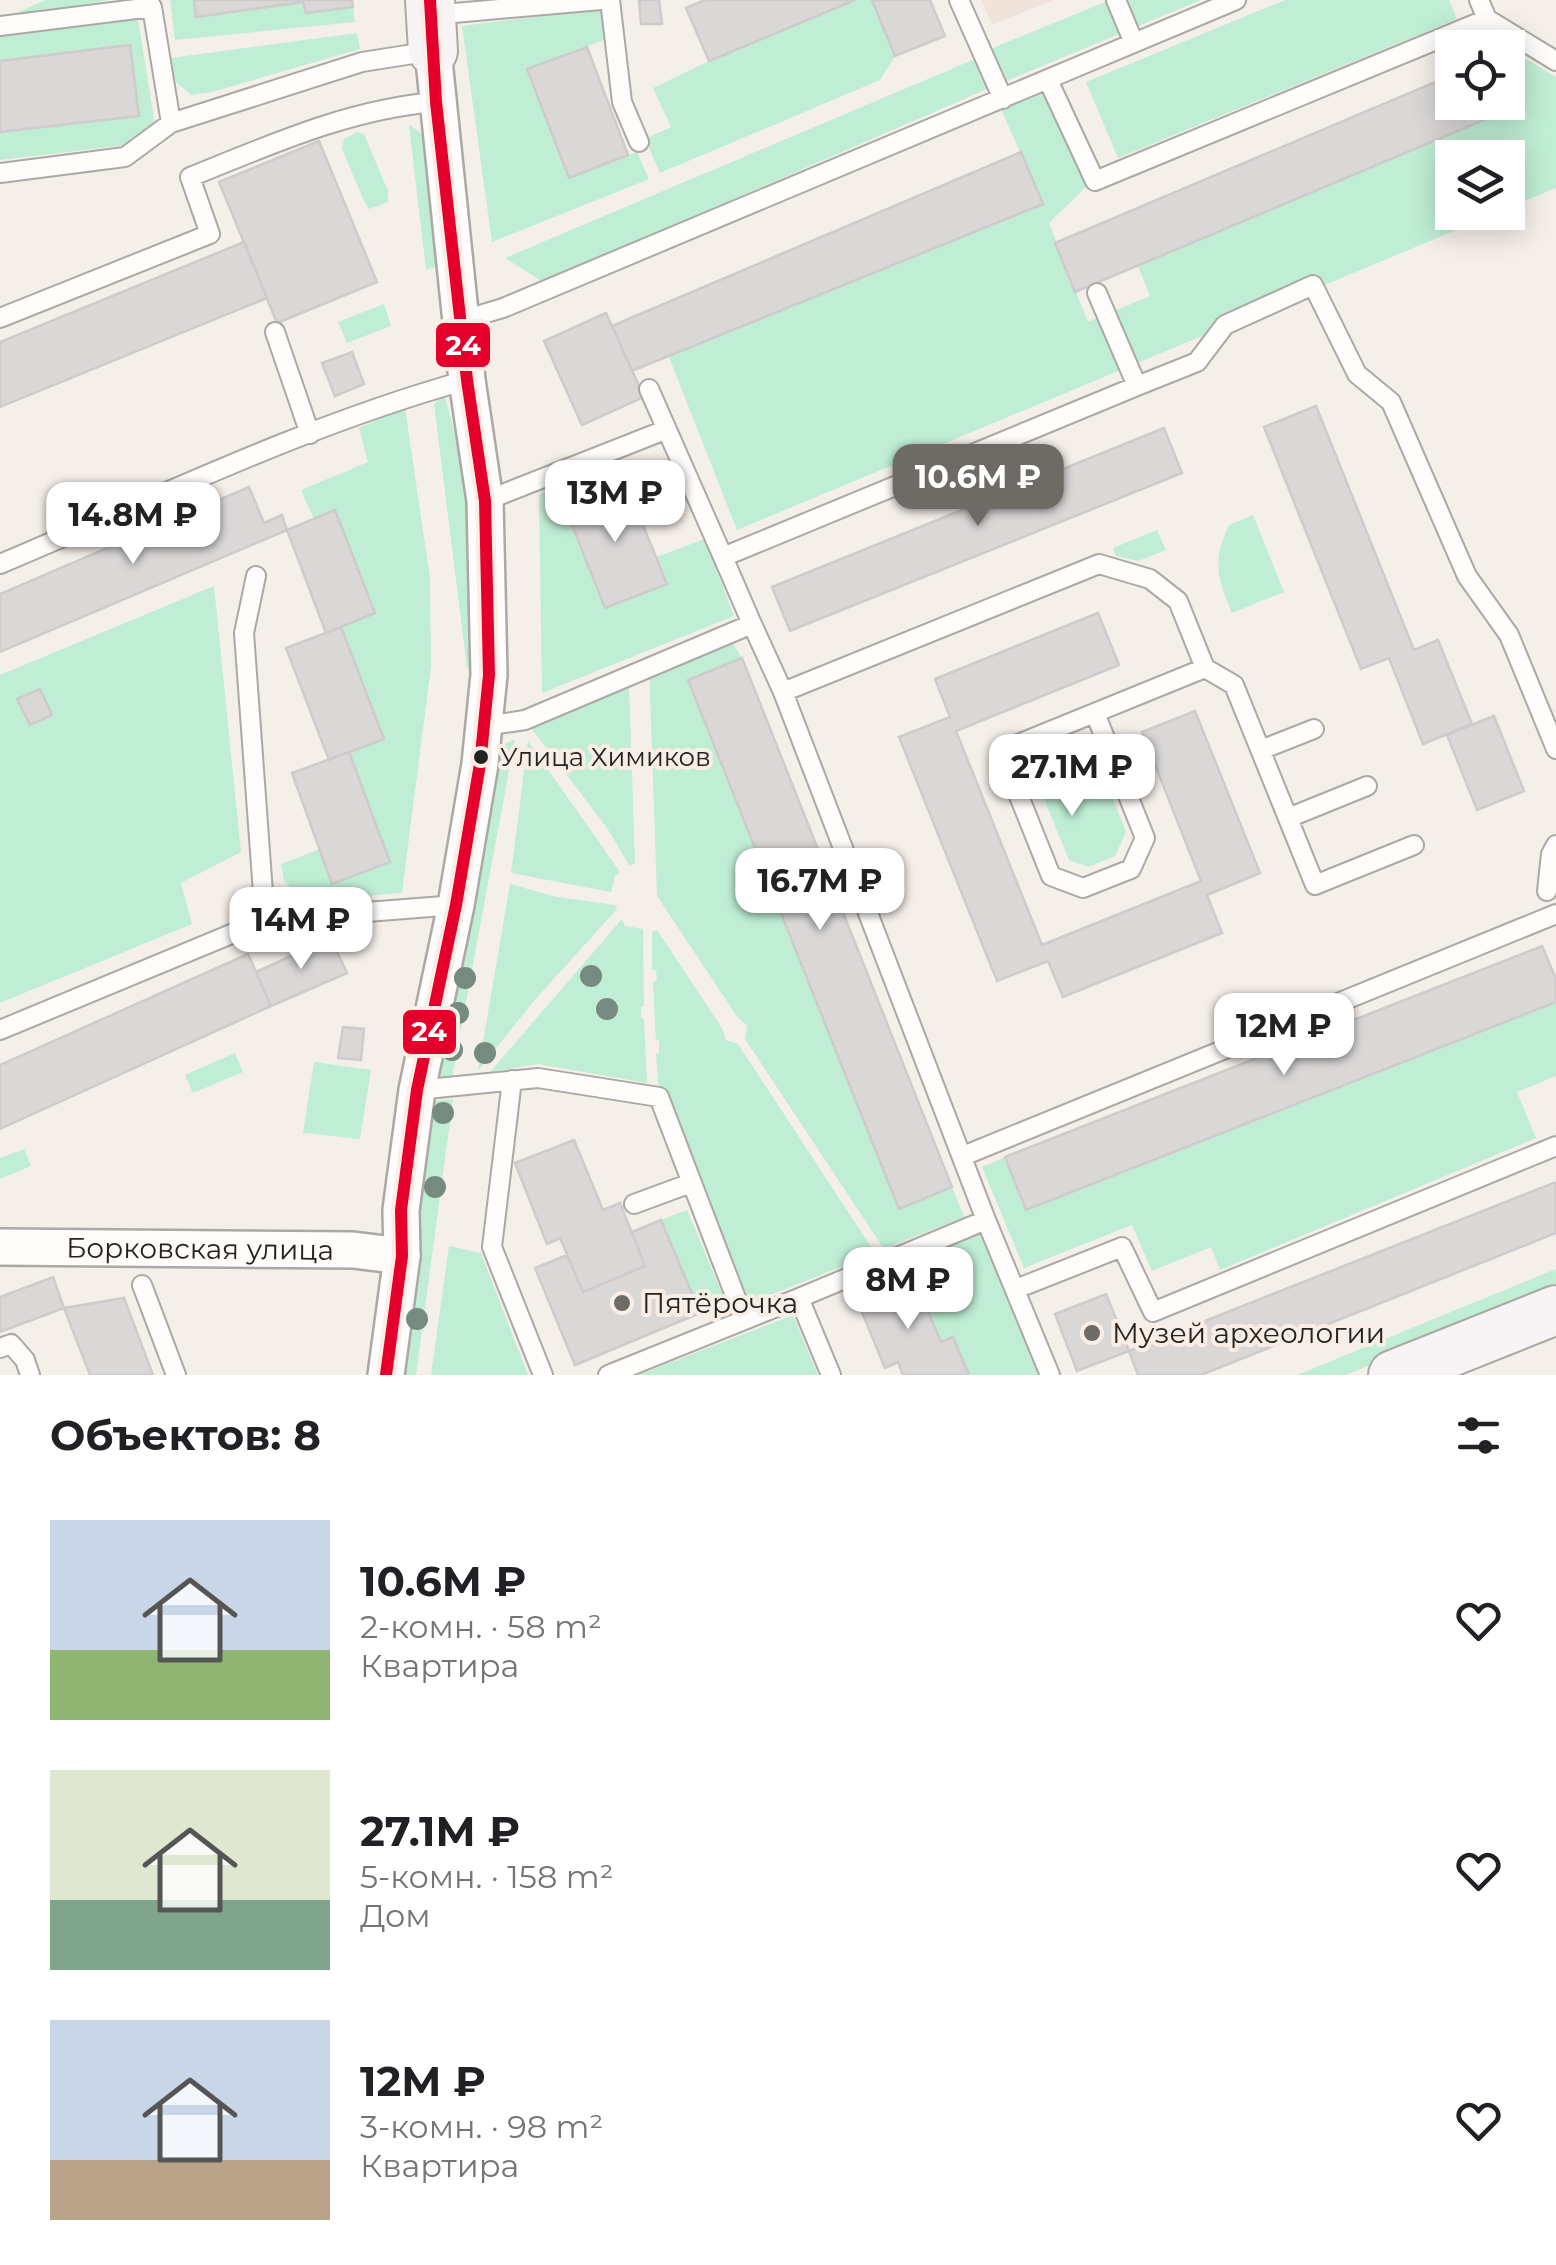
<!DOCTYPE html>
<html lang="ru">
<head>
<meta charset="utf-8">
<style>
	body { margin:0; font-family:Montserrat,sans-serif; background:#f6f6f6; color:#202124; height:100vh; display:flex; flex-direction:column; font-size:38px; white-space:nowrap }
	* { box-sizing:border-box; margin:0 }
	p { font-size:32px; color:#757577 }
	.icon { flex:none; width:55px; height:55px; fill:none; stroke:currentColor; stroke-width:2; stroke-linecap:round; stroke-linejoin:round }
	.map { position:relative; height:1375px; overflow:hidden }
	.panel { display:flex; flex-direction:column; background:#fff; flex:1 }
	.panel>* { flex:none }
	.buttons { position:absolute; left:1435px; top:30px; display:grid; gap:20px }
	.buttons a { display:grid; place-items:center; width:90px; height:90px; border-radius:0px; background:#fff; box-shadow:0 5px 25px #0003; font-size:50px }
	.price { position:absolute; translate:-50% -85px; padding:0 22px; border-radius:20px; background:#fff; color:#222; font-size:32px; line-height:65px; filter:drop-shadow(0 2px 5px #0008) }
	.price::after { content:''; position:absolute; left:50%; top:60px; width:30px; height:22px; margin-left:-15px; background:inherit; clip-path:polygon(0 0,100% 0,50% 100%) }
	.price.on { background:#6e6a66; color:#fff }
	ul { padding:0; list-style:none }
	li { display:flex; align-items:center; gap:30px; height:250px; padding:0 50px }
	li span { display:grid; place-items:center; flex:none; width:280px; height:200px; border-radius:0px; color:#555 }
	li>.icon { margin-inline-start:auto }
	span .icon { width:120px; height:120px; fill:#fffc; stroke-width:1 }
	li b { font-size:42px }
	h2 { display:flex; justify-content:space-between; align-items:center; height:120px; padding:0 50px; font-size:42px }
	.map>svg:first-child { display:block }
	.built { fill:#f0e3da }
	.green { fill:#bfeed4 }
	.building { fill:#dad7d7; stroke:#cecbcb; stroke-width:2.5 }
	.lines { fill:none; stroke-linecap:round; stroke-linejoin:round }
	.lane-casing { stroke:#aca8a4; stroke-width:22 }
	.street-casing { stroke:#aca8a4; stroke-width:40 }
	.secondary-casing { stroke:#aca8a4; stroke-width:52 }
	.lane { stroke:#fefdfc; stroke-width:18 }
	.street { stroke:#fefdfc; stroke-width:35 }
	.secondary { stroke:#f8f3f4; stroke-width:48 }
	.bus-1-casing { stroke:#f9eee6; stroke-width:20 }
	.bus-1 { stroke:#e4002b; stroke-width:12 }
	.tree { fill:#758b7f }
	.bus-dot { fill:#26221f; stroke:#f9eee6; stroke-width:4 }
	.poi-dot { fill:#6e6a66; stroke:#f9eee6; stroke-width:4 }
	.labels { text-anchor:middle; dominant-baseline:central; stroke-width:8; stroke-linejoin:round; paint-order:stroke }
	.bus-label { font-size:26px; fill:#26221f; stroke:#f9eee6; text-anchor:start }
	.street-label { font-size:28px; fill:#26221f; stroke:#f9eee6 }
	.poi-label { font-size:28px; fill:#26221f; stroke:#f9eee6; text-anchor:start }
	.line-badge { stroke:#f9eee6; stroke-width:4 }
	.badge-label { font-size:28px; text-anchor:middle; font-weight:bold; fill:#fff }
</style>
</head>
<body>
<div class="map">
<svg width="1556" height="1375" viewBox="0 0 1556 1375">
	<rect width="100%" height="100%" fill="#f5efea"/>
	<path class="built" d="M 982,0 L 1053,0 L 992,25 Z"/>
	<path class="green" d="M 45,0 L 110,0 L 6,18 Z
		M 170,0 L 194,0 L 197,17 L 303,2 L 307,13 L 353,7 L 355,22 L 175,40 Z
		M 855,0 L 872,0 L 895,56 L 880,80 L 660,173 L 645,139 L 671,127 L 653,88 L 709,61 Z
		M 1110,0 L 1201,0 L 1004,82 L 990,49 Z
		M 1285,0 L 1449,0 L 1457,19 L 1118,158 L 1086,82 Z
		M 603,8 L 606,39 L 528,70 L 569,178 L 637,152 L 649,179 L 492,242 L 462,26 Z
		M 138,19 L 155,125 L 126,145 L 0,160 L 0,132 L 139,115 L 130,45 L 0,61 L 0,37 Z
		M 357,33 L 360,49 L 212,92 L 191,95 L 176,82 L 171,58 Z
		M 1512,51 L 1556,77 L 1556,188 L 1508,208 L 1508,158 L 1452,158 L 1452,212 L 1497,213 L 737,530 L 669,357 L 1043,204 L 1001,109 L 1046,89 L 1091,182 L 1049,223 L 1088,322 L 1150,296 L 1138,266 L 1486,119 L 1479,103 L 1508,102 L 1508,53 Z
		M 975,59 L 987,89 L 543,282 L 505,258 Z
		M 409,125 L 425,136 L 440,266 L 426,270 Z
		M 357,132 L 364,134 L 388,191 L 388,202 L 369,209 L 364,201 L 342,149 L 344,139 Z
		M 384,304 L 391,326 L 347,343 L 338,322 Z
		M 444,394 C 471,482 476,578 481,670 L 467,668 L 434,404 Z
		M 405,408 L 430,578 L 431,666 L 402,893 L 305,901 L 284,881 L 281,864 L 320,849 L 333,884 L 390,862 L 349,752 L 384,739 L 341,627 L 374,613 L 335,511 L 314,519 L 301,490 L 368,462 L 359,428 Z
		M 617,463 L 625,481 L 564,506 L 605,608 L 666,584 L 656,557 L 705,539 L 734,616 L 542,693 L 539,495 Z
		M 1253,515 L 1284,592 L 1232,613 C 1217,577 1212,562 1229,525 Z
		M 1157,530 L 1166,550 L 1138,561 L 1116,556 L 1113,548 Z
		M 214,586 L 241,852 L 181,883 L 192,924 L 0,1003 L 0,675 Z
		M 727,634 L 742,658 L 688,680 L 898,1208 L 952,1187 L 964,1217 L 884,1249 L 745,1039 L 747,1025 L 738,1018 L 657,896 L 649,666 Z
		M 629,683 L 635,864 L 629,865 L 607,828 L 532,729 L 537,722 Z
		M 1087,734 L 1126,832 L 1115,856 L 1088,867 L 1069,860 L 1027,757 Z
		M 515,739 L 452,1077 L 440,1078 L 496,748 Z
		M 528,741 L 620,872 L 615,876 L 611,892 L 511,873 Z
		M 510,884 L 557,897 L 615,905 L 617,909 L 533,1002 L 478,1071 Z
		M 622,919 L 625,926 L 643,929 L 644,1006 L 641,1007 L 641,1018 L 644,1019 L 647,1083 L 538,1064 L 490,1072 Z
		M 657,930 L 722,1028 L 726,1040 L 738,1044 L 875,1253 L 746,1305 L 658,1083 L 656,1054 L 659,1053 L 659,1040 L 656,1040 L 653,981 L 657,981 L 656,970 L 652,970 L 652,932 Z
		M 1556,1002 L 1556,1076 L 1517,1092 L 1536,1138 L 1220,1270 L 1211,1247 L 1152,1271 L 1132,1225 L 1024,1268 L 982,1167 L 1005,1157 L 1026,1210 Z
		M 235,1053 L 243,1072 L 193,1093 L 185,1075 Z
		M 314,1062 L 371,1070 L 360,1139 L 303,1133 Z
		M 453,1099 L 416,1375 L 397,1375 L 435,1101 Z
		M 24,1149 L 31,1166 L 0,1179 L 0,1158 Z
		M 687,1210 L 726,1303 L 700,1313 L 661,1220 Z
		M 982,1230 L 1038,1375 L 969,1375 L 941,1342 L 912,1274 L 856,1298 L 849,1287 Z
		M 449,1246 L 481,1253 L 528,1375 L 431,1375 Z
		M 1556,1269 L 1556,1292 L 1345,1375 L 1297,1375 Z
		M 793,1315 L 818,1375 L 638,1375 Z"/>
	<path class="building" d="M 194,0 L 352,0 L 353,7 L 306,13 L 303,2 L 196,17 Z
		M 639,0 L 659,0 L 662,24 L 641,24 Z
		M 705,0 L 855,0 L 709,61 L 686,8 Z
		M 872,0 L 930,0 L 945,36 L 895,56 Z
		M 130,45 L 139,116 L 0,132 L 0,61 Z
		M 587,47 L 628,155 L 569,178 L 527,69 Z
		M 1452,75 L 1452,102 L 1479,102 L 1486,119 L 1075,292 L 1055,243 Z
		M 319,141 L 377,282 L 277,323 L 219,182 Z
		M 1021,152 L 1043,204 L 632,371 L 612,326 Z
		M 244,242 L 267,298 L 0,407 L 0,342 Z
		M 606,313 L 644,397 L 582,425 L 544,341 Z
		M 352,352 L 364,384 L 335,396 L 322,363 Z
		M 1316,406 L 1414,650 L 1438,640 L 1472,724 L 1423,744 L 1389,658 L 1361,669 L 1264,427 Z
		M 1164,428 L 1182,473 L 790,631 L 772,587 Z
		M 625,481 L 667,584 L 605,608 L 564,505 Z
		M 249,487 L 264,523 L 282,515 L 287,530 L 0,652 L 0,594 Z
		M 335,510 L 375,613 L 326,633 L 287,530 Z
		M 1098,613 L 1119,665 L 956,731 L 1042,945 L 1201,881 L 1142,732 L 1195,711 L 1260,873 L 1207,895 L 1222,933 L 1063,997 L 1048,961 L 997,981 L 899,737 L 950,717 L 935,679 Z
		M 341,627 L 384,739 L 329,760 L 286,648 Z
		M 742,658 L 952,1187 L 899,1209 L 688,680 Z
		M 40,689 L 52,715 L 30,725 L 17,699 Z
		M 1494,716 L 1524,791 L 1477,810 L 1447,735 Z
		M 349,752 L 390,862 L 332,884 L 292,773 Z
		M 331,938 L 347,973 L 271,1006 L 256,972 Z
		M 1542,946 L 1556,979 L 1556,1002 L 1026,1210 L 1005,1157 Z
		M 248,954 L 271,1006 L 0,1129 L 0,1065 Z
		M 343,1027 L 364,1029 L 361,1060 L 338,1058 Z
		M 574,1140 L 603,1210 L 620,1203 L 645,1266 L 583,1292 L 560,1238 L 547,1244 L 515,1163 Z
		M 1556,1182 L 1556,1233 L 1201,1375 L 1138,1375 L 1129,1351 Z
		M 661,1220 L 700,1313 L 575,1365 L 535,1268 L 567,1255 L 583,1292 L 645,1266 L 632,1232 Z
		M 912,1274 L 941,1342 L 953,1337 L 969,1375 L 903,1375 L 898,1362 L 885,1368 L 856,1298 Z
		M 53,1277 L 64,1308 L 0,1332 L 0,1297 Z
		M 1106,1294 L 1129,1351 L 1077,1371 L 1055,1314 Z
		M 124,1298 L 153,1375 L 90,1375 L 64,1308 Z"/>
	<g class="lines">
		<g class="lane-casing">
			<path id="lane" d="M 610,0 L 622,102 L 639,142
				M 959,0 L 1003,99
				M 1116,0 L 1134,43
				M 1479,0 L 1487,19
				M 432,15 L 601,0
				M 0,26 L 152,7 L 171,123
				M 1048,80 L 1095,181 L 1487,19 L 1556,61
				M 0,173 L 125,157 L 171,123 L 362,62 L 432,51
				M 0,318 L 210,234 L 190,177 C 270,145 349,109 436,102
				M 463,320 L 503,308 L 1236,0
				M 275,332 L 310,434
				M 1137,386 L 1197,362 L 1225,325 L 1313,285 L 1357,374 L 1391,402 L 1467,576 L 1509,635 L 1556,749
				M 649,389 L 723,557
				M 485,501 L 665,430
				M 0,564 C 152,500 308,424 467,380
				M 256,576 L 244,633 L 265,920
				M 752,624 L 723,557 L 1137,386 L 1097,293
				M 783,692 L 1099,564 L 1150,579 L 1178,601 L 1205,668 L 1234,685 L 1315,885 L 1414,845
				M 1095,713 L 1145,838 L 1131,869 L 1083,888 L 1051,876 L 1001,751 L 1205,668
				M 485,726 L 525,720 L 752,624 L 783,692 L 986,1220
				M 1261,750 L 1314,729
				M 1288,818 L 1367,786
				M 1547,891 L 1551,854 L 1556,845
				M 0,1030 L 265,920 L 456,905
				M 512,1080 L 492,1247 L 543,1375
				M 417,1090 L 538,1078 L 659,1097 L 744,1319
				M 963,1156 L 1556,914
				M 634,1204 L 691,1183
				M 142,1285 L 176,1375
				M 1016,1289 L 1122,1247 L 1153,1312 L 1556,1146
				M 799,1298 L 986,1220 L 1050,1375
				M 0,1348 L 11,1344 L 25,1360 L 30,1375
				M 608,1375 L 799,1298 L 831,1375"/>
		</g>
		<g class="street-casing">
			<g id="street">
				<path id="s1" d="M 0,1247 L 353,1250 L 402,1256"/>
				<path d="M 386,1375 L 402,1256 L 401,1210 L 417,1090 L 456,905 L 480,764 L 489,675 L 485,501 L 467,380 L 433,51"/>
			</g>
		</g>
		<g class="secondary-casing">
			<path id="secondary" d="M 430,0 L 433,51
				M 1393,1375 L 1556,1310"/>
		</g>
		<use href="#lane" class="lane"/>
		<use href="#street" class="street"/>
		<use href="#secondary" class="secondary"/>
		<g class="bus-1-casing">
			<path id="bus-1" d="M 386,1375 L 402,1256 L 401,1210 L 417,1090 L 456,905 L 480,764 L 489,675 L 485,501 L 467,380 L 436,102 L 430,0"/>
		</g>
		<use href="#bus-1" class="bus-1"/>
	</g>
	<g class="tree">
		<circle cx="591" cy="976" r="11"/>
		<circle cx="465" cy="978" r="11"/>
		<circle cx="607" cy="1009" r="11"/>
		<circle cx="458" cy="1013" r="11"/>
		<circle cx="452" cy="1050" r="11"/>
		<circle cx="485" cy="1053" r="11"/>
		<circle cx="443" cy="1113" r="11"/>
		<circle cx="435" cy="1187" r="11"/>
		<circle cx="417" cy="1319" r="11"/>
	</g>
	<circle class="bus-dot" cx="481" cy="757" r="9"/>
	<g class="poi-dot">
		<circle cx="622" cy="1303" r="10"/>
		<circle cx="1092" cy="1333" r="10"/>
	</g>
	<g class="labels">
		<g class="bus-label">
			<text x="500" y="757">Улица Химиков</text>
		</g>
		<g class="street-label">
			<text stroke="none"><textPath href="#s1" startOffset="200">Борковская улица</textPath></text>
		</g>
		<g class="poi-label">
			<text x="642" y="1303">Пятёрочка</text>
			<text x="1112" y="1333">Музей археологии</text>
		</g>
	</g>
	<g class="line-badge">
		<rect x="434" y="321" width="58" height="48" rx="10" fill="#e4002b"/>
		<rect x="401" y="1008" width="57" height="48" rx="10" fill="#e4002b"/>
	</g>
	<g class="badge-label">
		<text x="463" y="355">24</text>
		<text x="429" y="1041">24</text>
	</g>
</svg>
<div class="buttons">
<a><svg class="icon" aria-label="locate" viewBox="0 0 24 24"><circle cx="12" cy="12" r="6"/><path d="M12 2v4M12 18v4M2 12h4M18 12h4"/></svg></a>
<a><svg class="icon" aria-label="layers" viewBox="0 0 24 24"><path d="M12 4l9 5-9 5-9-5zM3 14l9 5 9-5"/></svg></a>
</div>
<b class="price on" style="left:978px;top:529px">10.6M ₽</b>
<b class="price" style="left:615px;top:545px">13M ₽</b>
<b class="price" style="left:133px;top:567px">14.8M ₽</b>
<b class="price" style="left:1072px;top:819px">27.1M ₽</b>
<b class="price" style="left:820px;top:933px">16.7M ₽</b>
<b class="price" style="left:301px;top:972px">14M ₽</b>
<b class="price" style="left:1284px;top:1078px">12M ₽</b>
<b class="price" style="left:908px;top:1332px">8M ₽</b>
</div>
<section class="panel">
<h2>Объектов: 8<svg class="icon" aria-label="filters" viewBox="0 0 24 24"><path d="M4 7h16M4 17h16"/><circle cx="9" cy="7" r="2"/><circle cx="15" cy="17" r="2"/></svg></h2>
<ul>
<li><span style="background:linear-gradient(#c9d6e8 65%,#8fb573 0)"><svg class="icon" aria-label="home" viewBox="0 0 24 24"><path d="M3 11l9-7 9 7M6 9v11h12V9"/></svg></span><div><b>10.6M ₽</b><p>2-комн. · 58 m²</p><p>Квартира</p></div><svg class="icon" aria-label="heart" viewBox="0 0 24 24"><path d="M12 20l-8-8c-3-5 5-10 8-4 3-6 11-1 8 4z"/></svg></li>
<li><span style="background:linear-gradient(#dfe7d0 65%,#7fa58c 0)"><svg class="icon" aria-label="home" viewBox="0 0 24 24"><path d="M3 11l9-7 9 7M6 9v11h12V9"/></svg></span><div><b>27.1M ₽</b><p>5-комн. · 158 m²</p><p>Дом</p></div><svg class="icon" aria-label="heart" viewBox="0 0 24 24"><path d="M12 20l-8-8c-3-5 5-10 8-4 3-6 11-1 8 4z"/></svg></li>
<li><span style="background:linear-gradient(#c9d6e8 70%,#b9a48a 0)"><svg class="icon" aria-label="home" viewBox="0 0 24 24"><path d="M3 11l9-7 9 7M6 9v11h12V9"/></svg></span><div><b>12M ₽</b><p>3-комн. · 98 m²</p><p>Квартира</p></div><svg class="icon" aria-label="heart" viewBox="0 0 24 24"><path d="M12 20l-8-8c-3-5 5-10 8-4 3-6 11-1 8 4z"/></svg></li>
</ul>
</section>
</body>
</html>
